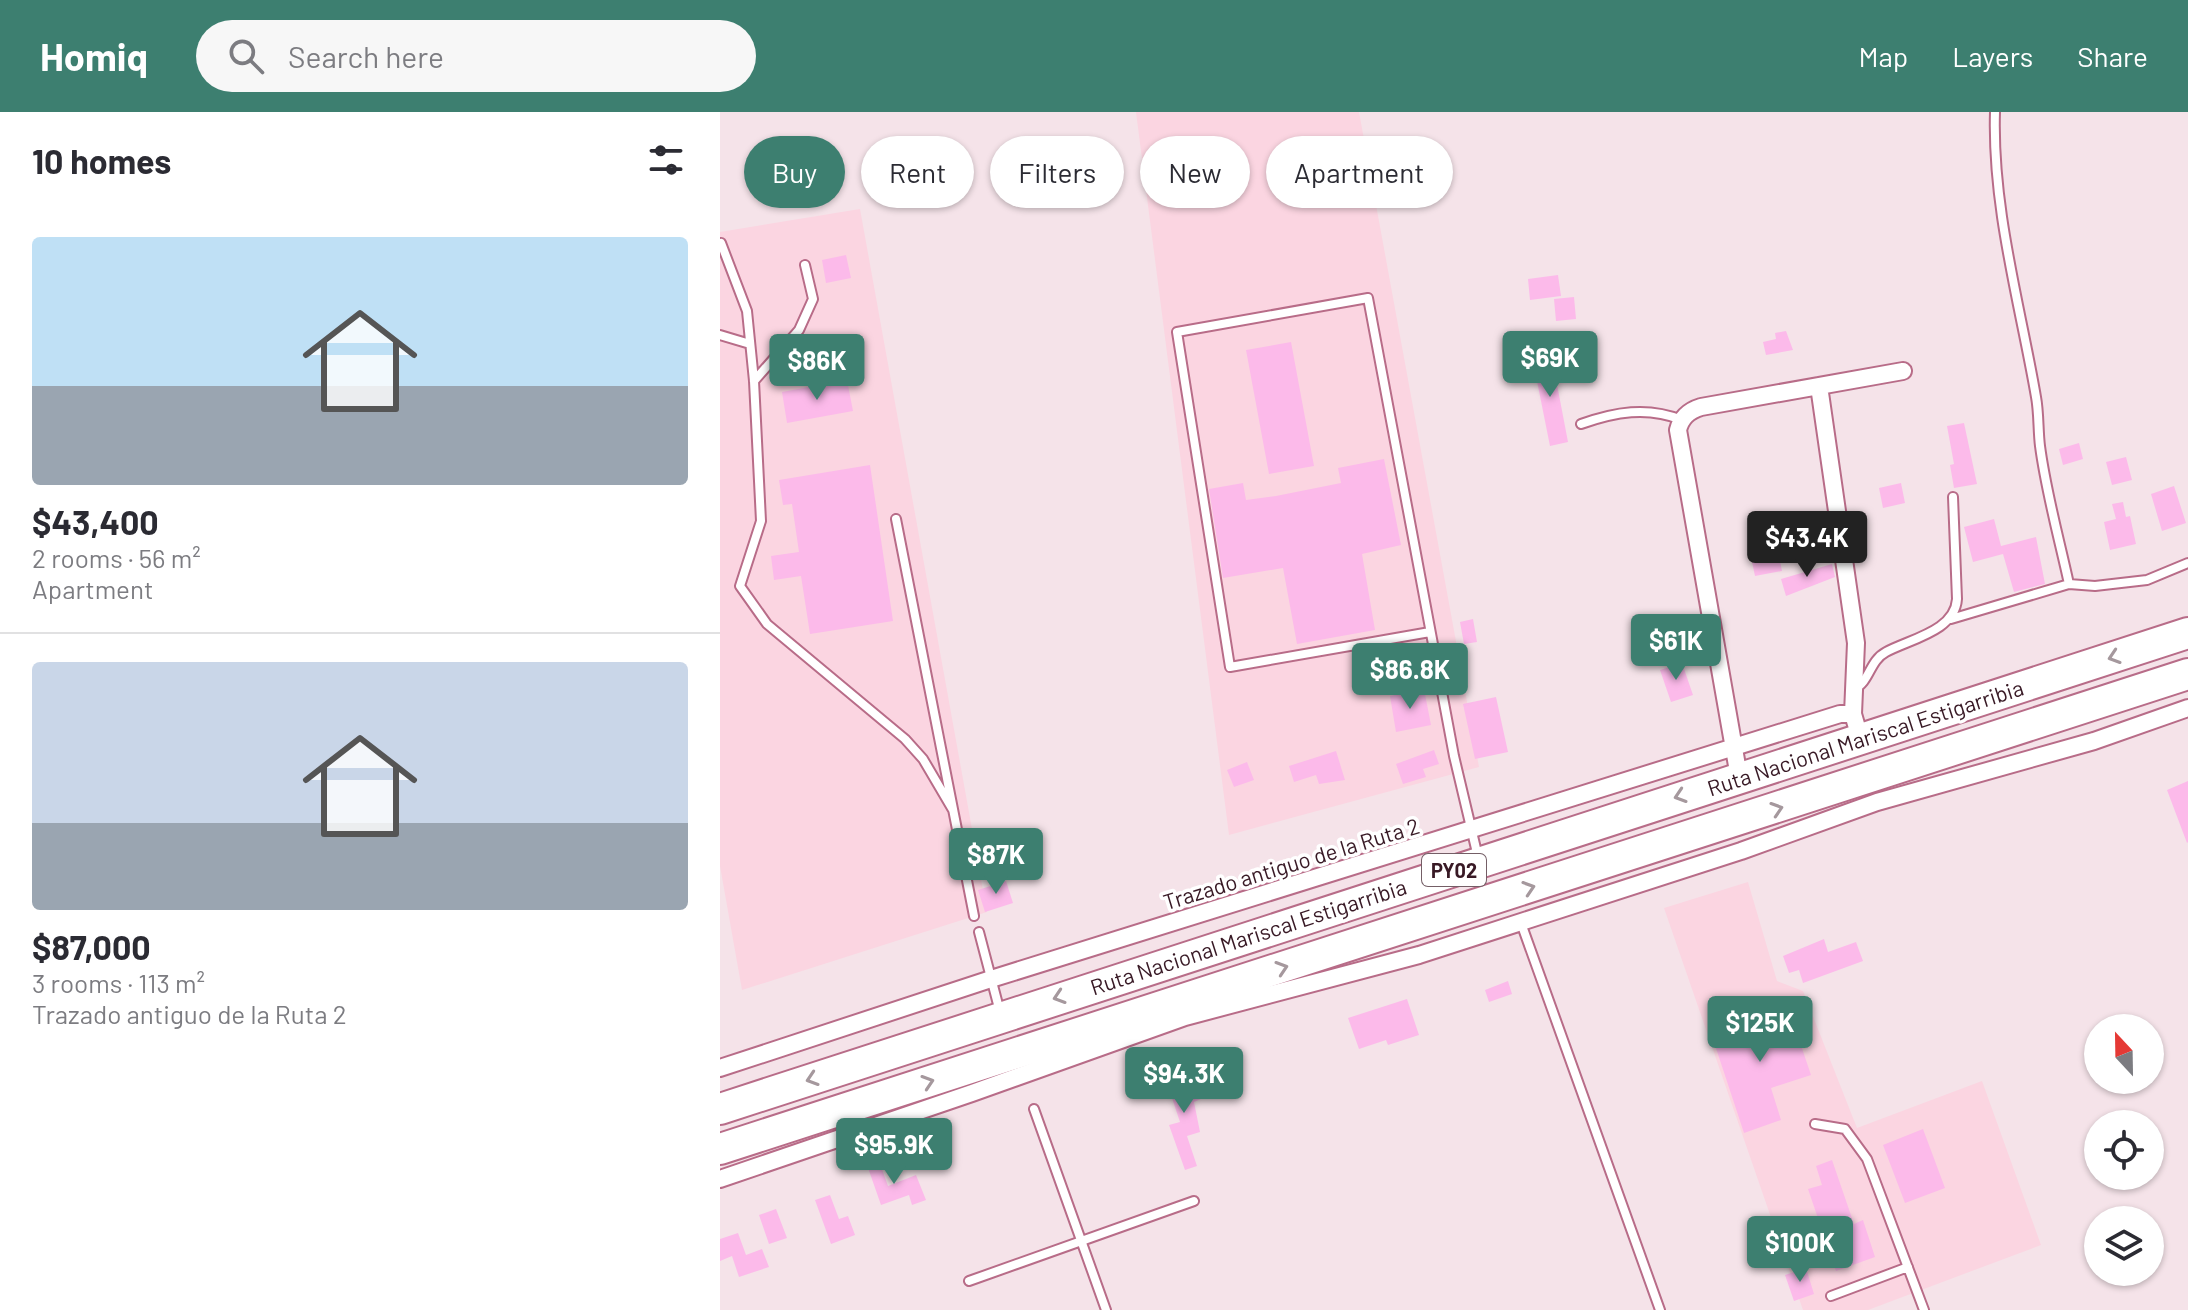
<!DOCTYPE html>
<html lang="en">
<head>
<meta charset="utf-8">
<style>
	body { margin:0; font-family:Barlow,sans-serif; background:#f7f7f7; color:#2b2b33; height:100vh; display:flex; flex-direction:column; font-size:30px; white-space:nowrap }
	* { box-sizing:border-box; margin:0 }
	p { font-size:26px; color:#7c7c81 }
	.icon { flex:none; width:44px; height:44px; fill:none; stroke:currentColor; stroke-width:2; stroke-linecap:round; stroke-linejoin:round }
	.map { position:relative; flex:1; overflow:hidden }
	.side { display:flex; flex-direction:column; background:#fff; width:720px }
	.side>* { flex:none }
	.banner { position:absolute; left:24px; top:24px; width:760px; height:72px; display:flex; gap:16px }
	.needle { width:52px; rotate:338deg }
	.controls { position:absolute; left:1364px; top:902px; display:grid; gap:16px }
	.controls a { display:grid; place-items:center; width:80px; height:80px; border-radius:50%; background:#fff; box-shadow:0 2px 6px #0004; font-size:40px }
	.price { position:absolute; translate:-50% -68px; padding:0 18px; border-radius:8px; background:#3d7f70; color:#fff; font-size:26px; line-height:52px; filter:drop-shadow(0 2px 4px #0008) }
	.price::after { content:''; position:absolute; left:50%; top:48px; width:24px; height:18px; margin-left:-12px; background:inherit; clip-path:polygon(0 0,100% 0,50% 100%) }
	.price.on { background:#222; color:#fff }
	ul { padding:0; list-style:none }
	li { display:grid; align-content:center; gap:16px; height:424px; padding:0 32px }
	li+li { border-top:2px solid #e1e1e2 }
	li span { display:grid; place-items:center; height:248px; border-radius:8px; color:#555 }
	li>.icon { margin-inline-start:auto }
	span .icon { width:144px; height:144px; fill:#fffc; stroke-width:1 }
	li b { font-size:34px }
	h2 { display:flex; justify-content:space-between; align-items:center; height:96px; padding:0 32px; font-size:34px }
	.pill { padding:0 28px; border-radius:36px; background:#fff; box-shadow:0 2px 6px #0004; font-size:28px; line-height:72px }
	.pill.on { background:#3d7f70; color:#fff }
	header { display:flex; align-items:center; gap:48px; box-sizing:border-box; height:112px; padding:0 40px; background:#3d7f70; color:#fff }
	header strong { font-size:38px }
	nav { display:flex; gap:44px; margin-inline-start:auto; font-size:28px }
	.search { width:560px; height:72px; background:#f7f7f7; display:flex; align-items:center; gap:20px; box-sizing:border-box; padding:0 28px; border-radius:44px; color:#7c7c81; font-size:30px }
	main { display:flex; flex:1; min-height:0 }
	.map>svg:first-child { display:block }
	.built { fill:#fbd5e1 }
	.building { fill:#fcbaea }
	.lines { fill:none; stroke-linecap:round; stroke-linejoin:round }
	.lane-casing { stroke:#b86c88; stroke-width:12 }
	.street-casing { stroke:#b86c88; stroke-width:20 }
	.highway-casing { stroke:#b86c88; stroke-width:34 }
	.lane { stroke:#fff; stroke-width:8 }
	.street { stroke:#fff; stroke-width:16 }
	.highway { stroke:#fff; stroke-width:30 }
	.oneway { stroke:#a5989d }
	.labels { text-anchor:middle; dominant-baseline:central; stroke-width:7; stroke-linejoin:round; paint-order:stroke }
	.shield { fill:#fff; stroke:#745e66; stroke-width:2 }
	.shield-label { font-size:20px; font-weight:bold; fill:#381925 }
	.street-label { font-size:22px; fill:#381925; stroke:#fff }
</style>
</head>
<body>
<header>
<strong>Homiq</strong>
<div class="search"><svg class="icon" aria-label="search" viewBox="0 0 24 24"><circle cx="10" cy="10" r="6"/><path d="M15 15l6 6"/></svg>Search here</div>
<nav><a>Map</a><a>Layers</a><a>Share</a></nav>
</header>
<main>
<section class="side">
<h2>10 homes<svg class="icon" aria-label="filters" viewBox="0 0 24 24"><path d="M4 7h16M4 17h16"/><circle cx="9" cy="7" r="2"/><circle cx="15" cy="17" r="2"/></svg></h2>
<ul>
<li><span style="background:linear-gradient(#bfe0f5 60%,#9aa5b1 0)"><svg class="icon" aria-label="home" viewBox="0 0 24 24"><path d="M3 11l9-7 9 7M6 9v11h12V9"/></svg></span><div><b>$43,400</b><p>2 rooms · 56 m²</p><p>Apartment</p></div></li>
<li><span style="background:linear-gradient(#c9d6e8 65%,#9aa5b1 0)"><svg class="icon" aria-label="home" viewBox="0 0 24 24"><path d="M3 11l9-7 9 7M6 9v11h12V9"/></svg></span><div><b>$87,000</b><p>3 rooms · 113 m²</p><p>Trazado antiguo de la Ruta 2</p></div></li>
</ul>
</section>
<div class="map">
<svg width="1468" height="1198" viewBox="0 0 1468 1198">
	<rect width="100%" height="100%" fill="#f5e3e9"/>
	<path class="built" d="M 416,0 L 639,0 L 759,655 L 509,723 Z
		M 140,97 L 267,800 L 22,878 L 0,754 L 0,120 Z
		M 1028,770 L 1057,869 L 1083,879 L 1137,1016 L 1262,969 L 1321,1133 L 1148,1198 L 1083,1198 L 944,796 Z"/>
	<path class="building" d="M 126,143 L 131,166 L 106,171 L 102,148 Z
		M 838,163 L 841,184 L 810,188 L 808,167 Z
		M 854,185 L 856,207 L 836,209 L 834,187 Z
		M 1066,219 L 1073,238 L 1046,243 L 1043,230 L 1056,227 L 1055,221 Z
		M 571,230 L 594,354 L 549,362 L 526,238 Z
		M 831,241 L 848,330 L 830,334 L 812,244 Z
		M 127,268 L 133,299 L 67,311 L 62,280 Z
		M 1244,311 L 1257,372 L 1234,376 L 1230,353 L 1234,352 L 1227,314 Z
		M 1359,331 L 1363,347 L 1343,353 L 1339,337 Z
		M 1406,345 L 1412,368 L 1392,373 L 1386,350 Z
		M 664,347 L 681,433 L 642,442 L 655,518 L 577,532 L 563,456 L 503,466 L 489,377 L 523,371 L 526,388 L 556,384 L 621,371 L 618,356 Z
		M 150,353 L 173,509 L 90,522 L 81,464 L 54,468 L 51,444 L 79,440 L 72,392 L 63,393 L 59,368 Z
		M 1181,371 L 1185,391 L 1163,396 L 1159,376 Z
		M 1454,374 L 1466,411 L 1442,419 L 1431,382 Z
		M 1403,390 L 1406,405 L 1410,404 L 1416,432 L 1390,438 L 1384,410 L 1396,407 L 1392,392 Z
		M 1274,407 L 1281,434 L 1316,425 L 1325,472 L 1294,480 L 1283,442 L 1253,450 L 1244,415 Z
		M 1059,444 L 1062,459 L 1035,464 L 1032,450 Z
		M 1112,452 L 1115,465 L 1066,484 L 1061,467 Z
		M 753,507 L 757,530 L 744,532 L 740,510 Z
		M 962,551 L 973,583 L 951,590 L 940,558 Z
		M 704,577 L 711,613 L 676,620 L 670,584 Z
		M 776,585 L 788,640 L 755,647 L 743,592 Z
		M 714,638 L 719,652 L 703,657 L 706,665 L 683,672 L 676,652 Z
		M 616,639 L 625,668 L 599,672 L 596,663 L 574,670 L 569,654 Z
		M 527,650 L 534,668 L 514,675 L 507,658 Z
		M 1468,669 L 1468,730 L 1467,731 L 1447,678 Z
		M 286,769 L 293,791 L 265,800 L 258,778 Z
		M 1104,827 L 1108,840 L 1136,830 L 1143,849 L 1083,871 L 1079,858 L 1069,861 L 1063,844 Z
		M 788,869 L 792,882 L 769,890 L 765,878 Z
		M 687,887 L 699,923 L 668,933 L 666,928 L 639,937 L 628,906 Z
		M 1068,895 L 1091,963 L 1051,976 L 1061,1008 L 1024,1021 L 991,921 Z
		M 466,958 L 473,979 L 480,976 L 483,986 L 474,990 L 480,1020 L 467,1024 L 477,1054 L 465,1058 L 449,1013 L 460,1010 L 445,965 Z
		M 1203,1017 L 1225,1076 L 1185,1091 L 1163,1033 Z
		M 158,1046 L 168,1074 L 196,1063 L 206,1088 L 192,1093 L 189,1083 L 161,1093 L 146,1050 Z
		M 1112,1048 L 1134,1112 L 1143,1108 L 1155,1145 L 1116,1159 L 1088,1077 L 1102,1073 L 1096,1054 Z
		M 110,1083 L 119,1107 L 128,1104 L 135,1123 L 111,1132 L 95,1088 Z
		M 56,1097 L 67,1126 L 49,1132 L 39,1103 Z
		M 18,1121 L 26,1143 L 42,1137 L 49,1155 L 19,1165 L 12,1144 L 0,1149 L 0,1127 Z
		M 1086,1156 L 1094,1182 L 1074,1189 L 1065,1163 Z"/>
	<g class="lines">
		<g class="lane-casing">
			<path id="lane" d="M 1275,0 C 1272,96 1300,192 1316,285 C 1319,301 1318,318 1320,334 C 1326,380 1339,426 1349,472
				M 1,131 L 27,199 L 34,269 L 41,409 L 20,474 L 47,512 L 185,627 L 203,647 L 233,698
				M 0,223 L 30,232
				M 34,269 L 79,218 L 93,187 L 85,153
				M 861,312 C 895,300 927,294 962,308
				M 176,407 L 254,804
				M 1231,507 L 1349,472 L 1375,474 L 1427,468 L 1468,451
				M 710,520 L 510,555 L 457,220 L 648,186 L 734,644 L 758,745
				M 1134,577 C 1150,570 1149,549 1166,540 C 1190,527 1235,519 1237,487 L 1233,385
				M 801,811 L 940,1198
				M 259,820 L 280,900
				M 314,997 L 386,1198
				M 1095,1012 L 1125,1017 L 1147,1047 L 1204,1198
				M 249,1169 L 474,1089
				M 1111,1184 L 1188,1155"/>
		</g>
		<g class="street-casing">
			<path id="street" d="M 1099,274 L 1136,531 L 1133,602
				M 1019,665 L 958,318 C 961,306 968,299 981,295 L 1183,259
				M 0,956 L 271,867 L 1120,602 L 1133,602 L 1140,626
				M 0,1067 L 252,981 L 465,905 L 699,843 L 1021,739 L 1157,690 L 1374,629 L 1468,596"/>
		</g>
		<g class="highway-casing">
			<path id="highway" d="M 0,997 L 1468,521
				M 0,1037 L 1468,562"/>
		</g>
		<use href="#lane" class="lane"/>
		<use href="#street" class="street"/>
		<use href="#highway" class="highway"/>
	</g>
	<defs><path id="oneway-chevron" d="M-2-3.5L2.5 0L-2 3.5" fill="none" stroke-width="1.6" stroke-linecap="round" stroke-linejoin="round" transform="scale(2)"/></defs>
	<g class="oneway">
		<use href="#oneway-chevron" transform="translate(1394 545) rotate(162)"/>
		<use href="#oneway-chevron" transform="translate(960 684) rotate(162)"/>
		<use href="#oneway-chevron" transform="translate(1057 697) rotate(-18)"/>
		<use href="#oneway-chevron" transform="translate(809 776) rotate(-18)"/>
		<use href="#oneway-chevron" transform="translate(562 856) rotate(-18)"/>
		<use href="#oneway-chevron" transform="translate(339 885) rotate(162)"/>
		<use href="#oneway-chevron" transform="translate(92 967) rotate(162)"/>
		<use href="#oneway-chevron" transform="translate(208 970) rotate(-18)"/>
	</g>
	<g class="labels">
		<rect class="shield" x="702" y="742" width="64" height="32" rx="6"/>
		<g class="shield-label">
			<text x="734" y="758">PY02</text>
		</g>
		<g class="street-label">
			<text transform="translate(1145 625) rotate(-18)">Ruta Nacional Mariscal Estigarribia</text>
			<text transform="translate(571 751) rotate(-17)">Trazado antiguo de la Ruta 2</text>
			<text transform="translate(528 824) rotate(-18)">Ruta Nacional Mariscal Estigarribia</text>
		</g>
	</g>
</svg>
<div class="controls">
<a><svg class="needle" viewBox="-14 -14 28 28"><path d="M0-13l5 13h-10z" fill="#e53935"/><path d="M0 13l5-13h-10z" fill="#7c7c81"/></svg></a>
<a><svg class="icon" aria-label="locate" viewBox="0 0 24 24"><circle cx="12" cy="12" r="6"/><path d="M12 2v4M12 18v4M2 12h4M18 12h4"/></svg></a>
<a><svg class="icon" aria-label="layers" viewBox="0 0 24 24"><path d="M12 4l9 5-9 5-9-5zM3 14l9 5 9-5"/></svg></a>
</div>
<b class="price" style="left:830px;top:287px">$69K</b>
<b class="price" style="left:97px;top:290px">$86K</b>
<b class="price on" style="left:1087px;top:467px">$43.4K</b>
<b class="price" style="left:956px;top:570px">$61K</b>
<b class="price" style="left:690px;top:599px">$86.8K</b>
<b class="price" style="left:276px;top:784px">$87K</b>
<b class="price" style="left:1040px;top:952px">$125K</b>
<b class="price" style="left:464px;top:1003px">$94.3K</b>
<b class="price" style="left:174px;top:1074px">$95.9K</b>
<b class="price" style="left:1080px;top:1172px">$100K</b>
<div class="banner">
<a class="pill on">Buy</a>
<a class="pill">Rent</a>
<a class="pill">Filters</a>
<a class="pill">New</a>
<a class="pill">Apartment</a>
</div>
</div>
</main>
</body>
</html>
